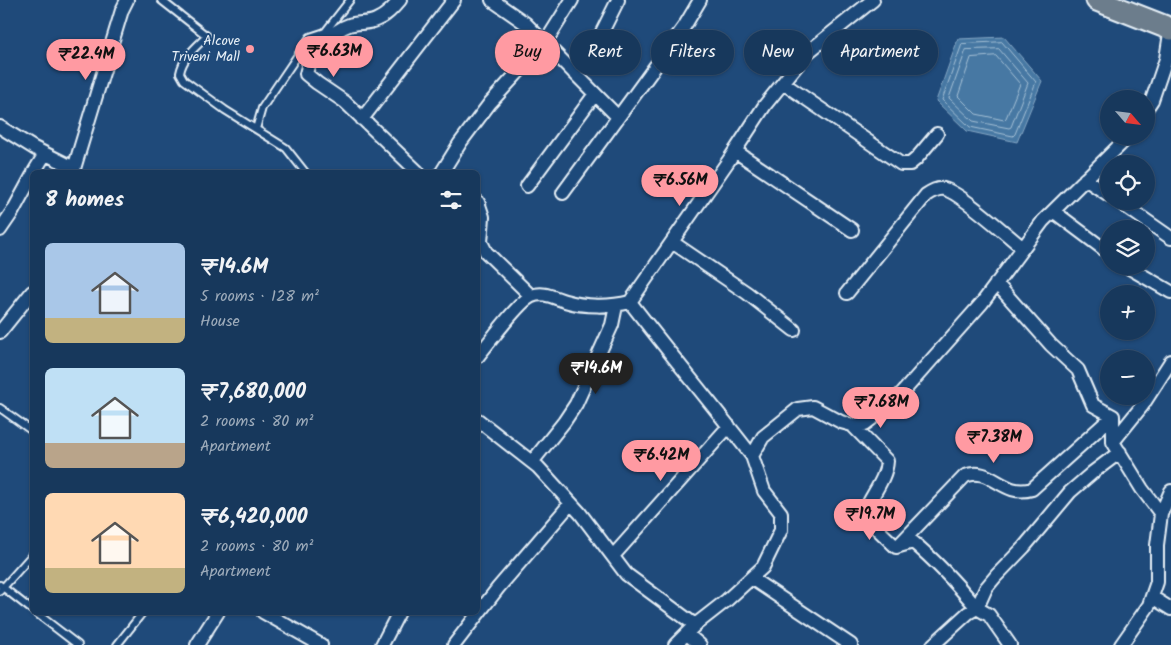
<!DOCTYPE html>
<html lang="en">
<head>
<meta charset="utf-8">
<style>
	body { margin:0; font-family:Kalam,sans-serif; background:#203f62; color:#f1f3f6; height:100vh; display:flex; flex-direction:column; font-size:19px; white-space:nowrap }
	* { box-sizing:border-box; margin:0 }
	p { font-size:16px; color:#9eacbb }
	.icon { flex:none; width:28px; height:28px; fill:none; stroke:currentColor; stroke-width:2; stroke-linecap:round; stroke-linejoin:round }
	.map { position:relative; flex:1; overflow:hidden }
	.side { position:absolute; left:30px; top:170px; width:450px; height:445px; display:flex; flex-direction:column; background:#17385c; border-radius:8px; box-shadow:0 1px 4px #0004,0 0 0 1px #365272 }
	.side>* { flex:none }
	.hud { position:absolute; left:495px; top:30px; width:475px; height:45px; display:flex; gap:10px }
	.needle { width:32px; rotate:118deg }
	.controls { position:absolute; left:1100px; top:90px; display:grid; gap:10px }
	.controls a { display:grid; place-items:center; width:55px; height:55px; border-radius:50%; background:#17385c; box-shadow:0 1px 4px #0004,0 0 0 1px #365272; font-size:25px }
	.price { position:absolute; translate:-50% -42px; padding:0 11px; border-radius:18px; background:#ff9aa2; color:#111; font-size:16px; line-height:32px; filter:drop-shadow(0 1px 2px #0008) }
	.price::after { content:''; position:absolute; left:50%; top:30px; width:15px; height:11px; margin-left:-8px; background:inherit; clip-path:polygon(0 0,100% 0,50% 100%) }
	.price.active { background:#222; color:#fff }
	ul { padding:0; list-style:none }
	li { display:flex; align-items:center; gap:15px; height:125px; padding:0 15px }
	li span { display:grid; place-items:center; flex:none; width:140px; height:100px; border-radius:8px; color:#555 }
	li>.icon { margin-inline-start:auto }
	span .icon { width:60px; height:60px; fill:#fffc; stroke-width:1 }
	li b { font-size:21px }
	h2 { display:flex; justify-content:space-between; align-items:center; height:60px; padding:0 15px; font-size:21px }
	.pill { padding:0 18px; border-radius:22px; background:#17385c; box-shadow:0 1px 4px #0004,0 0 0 1px #365272; font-size:18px; line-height:45px }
	.pill.active { background:#ff9aa2; color:#111 }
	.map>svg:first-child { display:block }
	.water { fill:#4678a3; stroke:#87a8c5 }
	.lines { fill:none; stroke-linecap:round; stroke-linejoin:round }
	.shore { stroke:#a7c1d6; stroke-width:1 }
	.lane-casing { stroke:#e8f1f8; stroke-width:10 }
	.street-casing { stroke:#e8f1f8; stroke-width:16 }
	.primary-casing { stroke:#e8f1f8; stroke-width:25 }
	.lane { stroke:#1f4a7a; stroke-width:6 }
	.street { stroke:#1f4a7a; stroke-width:12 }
	.primary { stroke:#6c7d8c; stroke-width:21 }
	.poi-dot { fill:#ff9aa2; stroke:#1f4a7a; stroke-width:2 }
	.labels { text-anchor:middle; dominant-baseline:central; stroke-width:4; stroke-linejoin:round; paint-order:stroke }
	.poi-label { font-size:14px; fill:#e8f1f8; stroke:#1f4a7a; text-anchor:end }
</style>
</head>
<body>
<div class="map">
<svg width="1171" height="645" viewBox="0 0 1171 645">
	<rect width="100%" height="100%" fill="#1f4a7a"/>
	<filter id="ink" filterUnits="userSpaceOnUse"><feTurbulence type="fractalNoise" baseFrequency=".02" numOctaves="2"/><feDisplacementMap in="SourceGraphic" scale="10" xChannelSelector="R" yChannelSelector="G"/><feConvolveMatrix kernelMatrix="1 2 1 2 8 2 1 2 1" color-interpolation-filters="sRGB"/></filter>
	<g filter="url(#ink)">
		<path class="water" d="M 1004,37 L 1042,81 L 1017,142 L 967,131 L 936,101 L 958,39 Z"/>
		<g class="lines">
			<path class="shore" d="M 1002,42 L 1036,82 L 1015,134 L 1013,136 L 970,127 L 942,100 L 962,44 Z
				M 999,49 L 1028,83 L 1011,127 L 1009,128 L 973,121 L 949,98 L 966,50 Z
				M 996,56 L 1020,84 L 1006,118 L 1004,120 L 976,114 L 958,96 L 971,58 Z"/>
			<g class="lane-casing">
				<path id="lane" d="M 161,0 L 207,36 C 196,47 183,57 180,73 L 184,80 L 225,110 L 286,148 L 305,172
					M 256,129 L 262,108 L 310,37 L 325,32 L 350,0
					M 0,408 L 32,431
					M 0,585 L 32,610
					M 0,591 L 32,555
					M 35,612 L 78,645
					M 117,645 L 143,612"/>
			</g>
			<g class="street-casing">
				<path id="street" d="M 400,0 C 393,8 386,16 376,20 C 368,24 357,22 349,25 C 331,31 309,55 306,74 L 317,83 L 345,102 L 418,172
					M 492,0 L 525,23 L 618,117
					M 574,73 L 597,42 L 618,0
					M 783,83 L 901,164 L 910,164 L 916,159 L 937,134
					M 1146,109 L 1152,100 L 1166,59 L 1171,27
					M 362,119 L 454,0
					M 0,127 L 34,148 L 74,168
					M 735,151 L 852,230
					M 34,172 L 45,154
					M 73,172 L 122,10 L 127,0
					M 442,172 L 460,143 L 490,103 L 545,43 L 572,0
					M 1085,179 L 1109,195
					M 527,186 L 595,94
					M 563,193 L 684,27 L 700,0
					M 1118,201 L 1171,238
					M 478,202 L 483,217 L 481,242 L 486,252 L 531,296
					M 1053,211 L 1109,253
					M 0,230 L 13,211 L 32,176
					M 672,242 L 747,293 L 794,330
					M 1126,266 L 1171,292
					M 996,283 L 1051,345 L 1078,370 L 1093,405 L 1113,416 L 1113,442 L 1142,489 L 1161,514
					M 847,293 L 926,195 C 932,191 937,188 944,189 C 960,192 1008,236 1023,248
					M 630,302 C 670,354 712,404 752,456
					M 0,332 L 32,292
					M 478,356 C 489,343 519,301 532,296 C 544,291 554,298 565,301 C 584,307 611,307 630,302 L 729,160 L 765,105 L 807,53 L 873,0
					M 478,420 L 538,467 L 580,513 L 626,574 L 695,625
					M 852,425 L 887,461 C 886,479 872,494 865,511 L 867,519 L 896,547 L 913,542 C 937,562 957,584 977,608 L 986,588 L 996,576 L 1024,547 L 1070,492 L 1092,473 L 1120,452
					M 1113,442 L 1142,406 L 1171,361
					M 532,462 L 564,422 L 576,404 L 612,325 L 616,306
					M 897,547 L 965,476 C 991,465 1002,498 1032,489 L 1113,416
					M 613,556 L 729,426
					M 751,578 L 851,645
					M 1152,597 L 1171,609
					M 263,612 L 321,645
					M 687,634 L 700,645
					M 197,645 L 218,612
					M 382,645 L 399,612
					M 454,645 L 498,588 L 571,503
					M 675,645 L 695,625 L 727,600 L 763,567 L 781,530 L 781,513 L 764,491 L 752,456 L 763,437 L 798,409 L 813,407 L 841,422 L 852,425 L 865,424 L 894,402 L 982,303 L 1043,221 L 1129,136
					M 933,645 L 968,613 L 977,608 L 989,615 L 1010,645
					M 1121,645 L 1149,605 L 1157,582 L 1157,545 L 1161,514 L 1171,491"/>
			</g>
			<g class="primary-casing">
				<path id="primary" d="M 1097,0 L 1171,29"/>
			</g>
			<use href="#lane" class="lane"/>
			<use href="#street" class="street"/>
			<use href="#primary" class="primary"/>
		</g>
	</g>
	<circle class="poi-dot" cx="250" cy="49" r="5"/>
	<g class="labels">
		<g class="poi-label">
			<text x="240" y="41">Alcove<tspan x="240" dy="16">Triveni Mall</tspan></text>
		</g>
	</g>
</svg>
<div class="controls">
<a><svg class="needle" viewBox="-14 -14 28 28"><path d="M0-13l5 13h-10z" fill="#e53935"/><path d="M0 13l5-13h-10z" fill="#9eacbb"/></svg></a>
<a><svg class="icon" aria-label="locate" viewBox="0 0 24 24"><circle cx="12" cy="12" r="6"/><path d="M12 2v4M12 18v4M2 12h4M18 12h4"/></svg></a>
<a><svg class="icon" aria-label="layers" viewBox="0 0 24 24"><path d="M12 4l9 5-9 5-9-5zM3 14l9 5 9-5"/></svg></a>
<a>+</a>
<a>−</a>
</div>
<b class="price" style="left:334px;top:78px">₹6.63M</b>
<b class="price" style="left:86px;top:81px">₹22.4M</b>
<b class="price" style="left:680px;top:207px">₹6.56M</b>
<b class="price active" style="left:596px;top:395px">₹14.6M</b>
<b class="price" style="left:881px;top:429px">₹7.68M</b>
<b class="price" style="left:994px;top:464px">₹7.38M</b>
<b class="price" style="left:661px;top:482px">₹6.42M</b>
<b class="price" style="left:870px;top:541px">₹19.7M</b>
<div class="hud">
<a class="pill active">Buy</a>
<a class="pill">Rent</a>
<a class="pill">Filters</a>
<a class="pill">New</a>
<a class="pill">Apartment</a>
</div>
<section class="side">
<h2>8 homes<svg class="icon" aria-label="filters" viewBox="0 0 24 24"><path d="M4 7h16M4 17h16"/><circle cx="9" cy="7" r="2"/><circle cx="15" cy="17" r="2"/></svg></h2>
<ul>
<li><span style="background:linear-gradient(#a9c7e8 75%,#c2b280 0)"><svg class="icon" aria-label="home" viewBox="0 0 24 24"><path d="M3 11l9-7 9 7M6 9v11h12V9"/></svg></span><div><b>₹14.6M</b><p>5 rooms · 128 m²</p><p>House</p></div></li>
<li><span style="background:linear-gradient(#bfe0f5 75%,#b9a48a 0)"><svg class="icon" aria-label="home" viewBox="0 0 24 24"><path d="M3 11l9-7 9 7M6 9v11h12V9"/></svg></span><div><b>₹7,680,000</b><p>2 rooms · 80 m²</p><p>Apartment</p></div></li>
<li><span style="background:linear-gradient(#ffd9b3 75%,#c2b280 0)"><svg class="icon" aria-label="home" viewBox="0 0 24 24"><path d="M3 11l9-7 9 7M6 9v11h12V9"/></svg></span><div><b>₹6,420,000</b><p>2 rooms · 80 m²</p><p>Apartment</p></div></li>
</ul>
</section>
</div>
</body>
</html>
